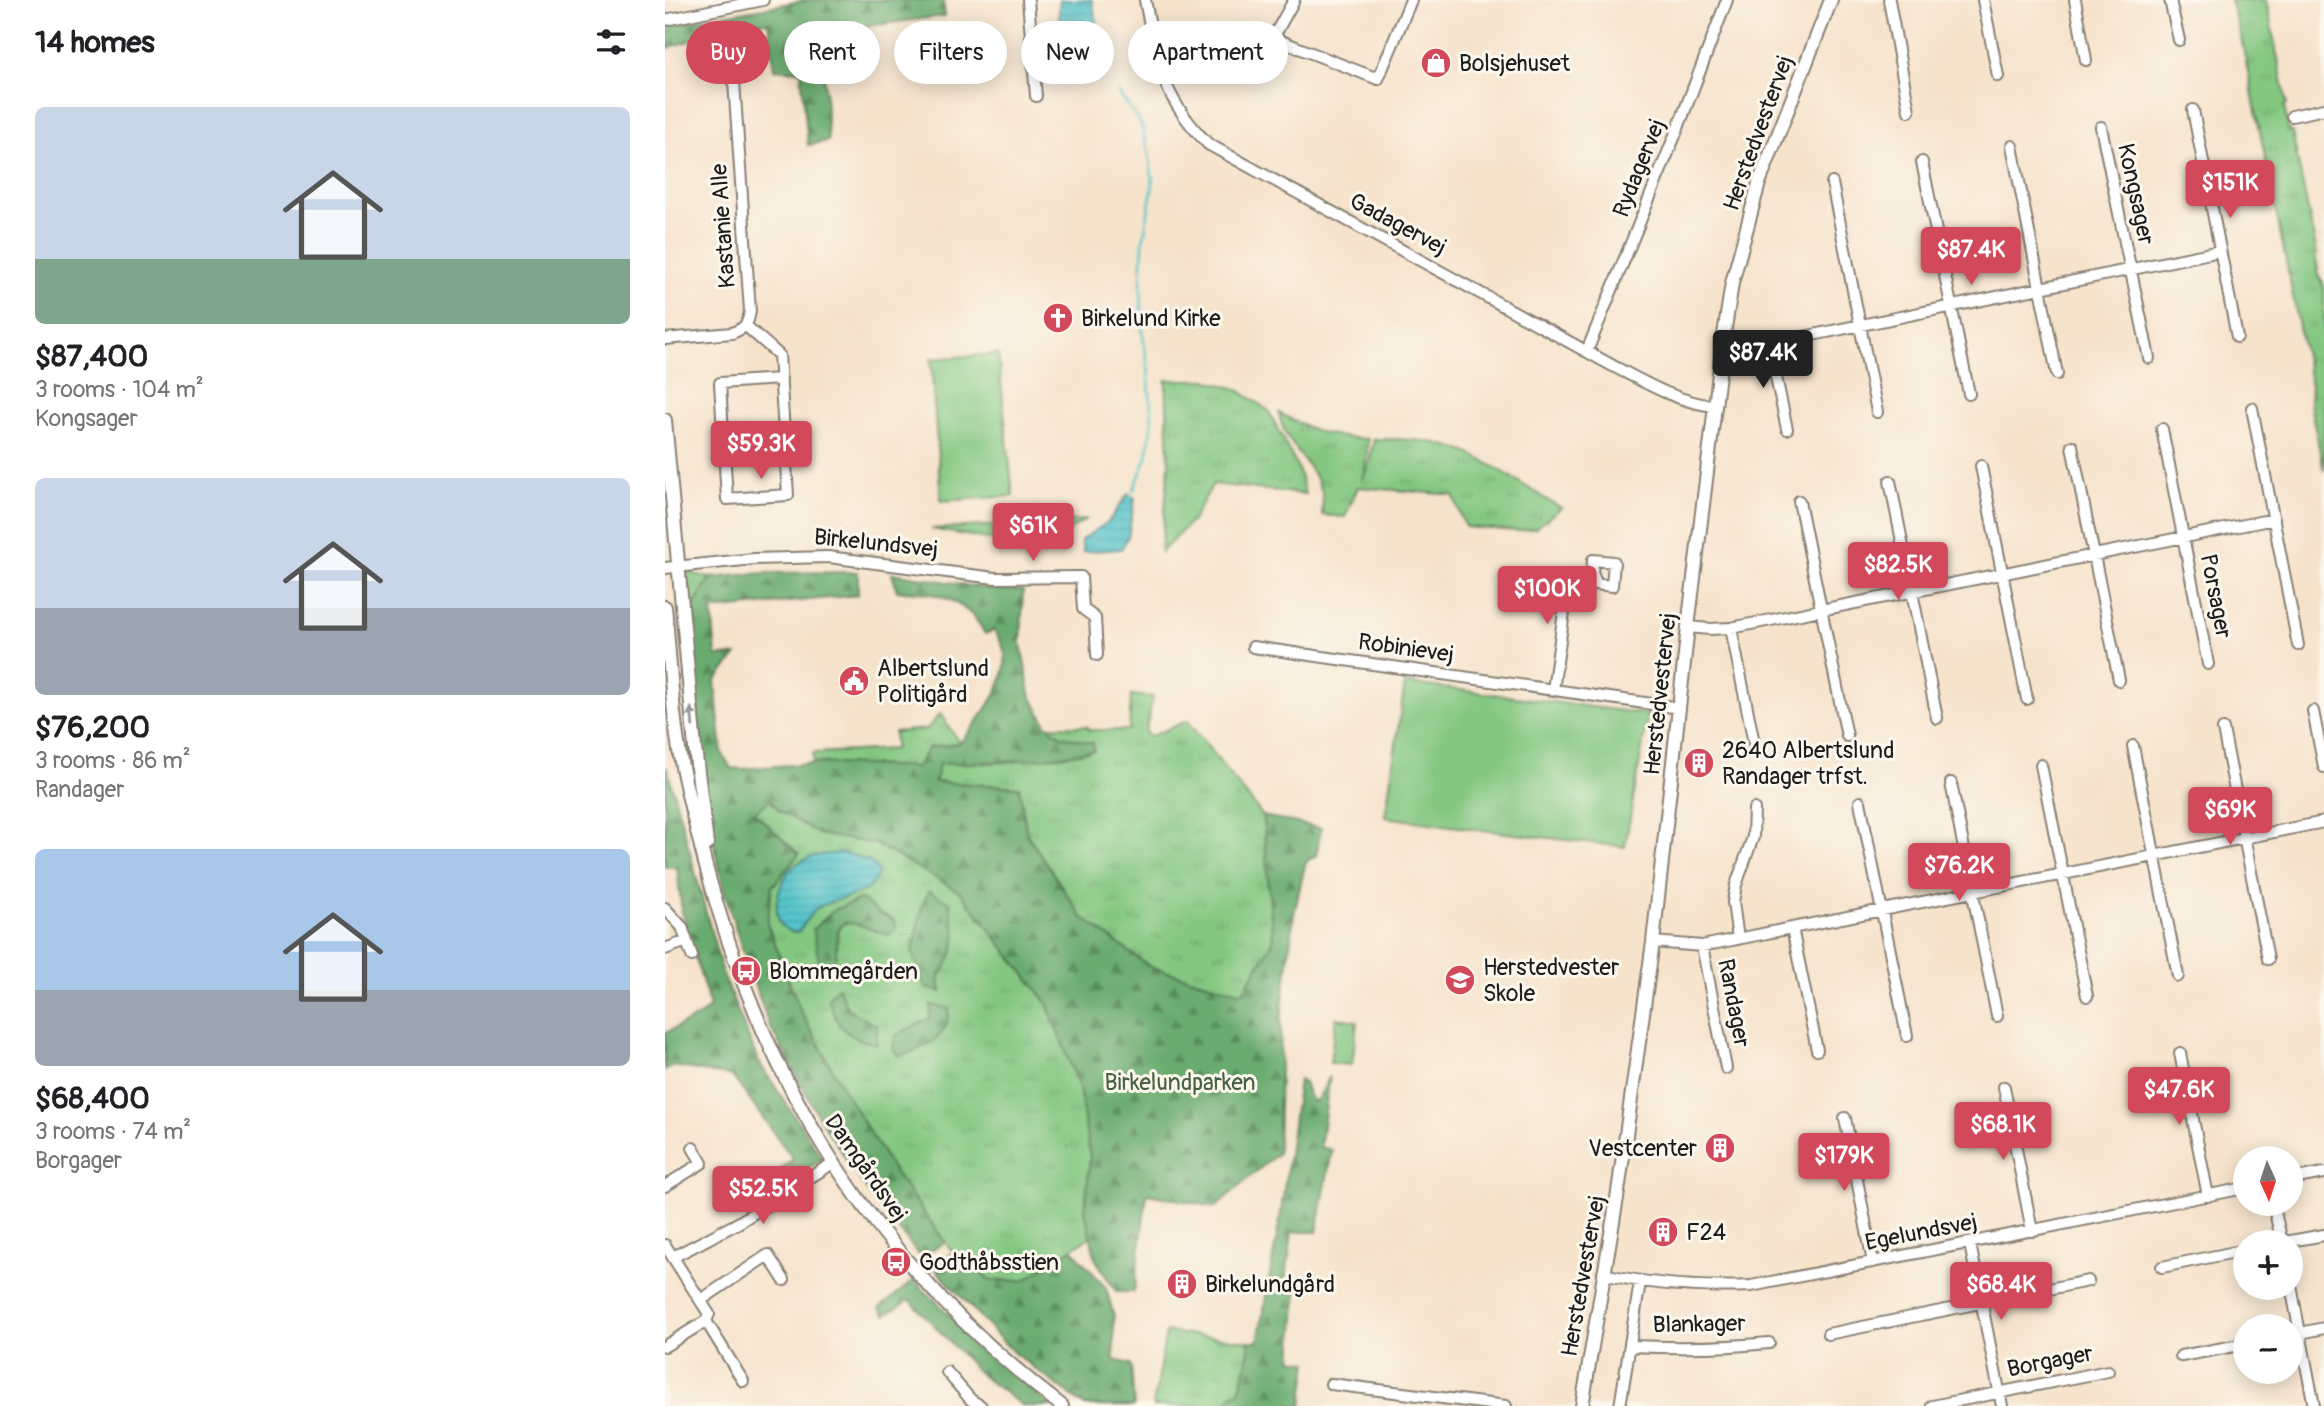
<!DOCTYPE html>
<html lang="en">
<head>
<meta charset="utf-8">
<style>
	body { margin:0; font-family:Pangolin,sans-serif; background:#f6f6f6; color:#202124; height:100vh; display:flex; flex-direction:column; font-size:26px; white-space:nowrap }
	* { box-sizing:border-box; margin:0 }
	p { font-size:23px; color:#757577 }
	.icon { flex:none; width:38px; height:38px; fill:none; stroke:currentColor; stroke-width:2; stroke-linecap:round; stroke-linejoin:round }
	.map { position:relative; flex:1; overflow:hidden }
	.side { display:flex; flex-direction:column; background:#fff; width:665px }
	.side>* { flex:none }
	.banner { position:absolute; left:21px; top:21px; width:665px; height:63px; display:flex; gap:14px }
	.needle { width:46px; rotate:177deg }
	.tools { position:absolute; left:1568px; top:1146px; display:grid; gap:14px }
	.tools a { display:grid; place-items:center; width:70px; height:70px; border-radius:50%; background:#fff; box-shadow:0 4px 18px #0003; font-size:35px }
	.price { position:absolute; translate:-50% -60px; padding:0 16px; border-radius:7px; background:#d1495b; color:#fff; font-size:23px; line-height:46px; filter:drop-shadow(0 2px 4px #0008) }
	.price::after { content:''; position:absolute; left:50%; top:42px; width:21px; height:16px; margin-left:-10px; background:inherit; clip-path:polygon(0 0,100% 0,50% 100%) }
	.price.selected { background:#222; color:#fff }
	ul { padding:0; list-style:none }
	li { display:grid; align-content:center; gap:14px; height:371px; padding:0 35px }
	li span { display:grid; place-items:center; height:217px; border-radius:10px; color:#555 }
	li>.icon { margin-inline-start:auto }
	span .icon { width:126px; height:126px; fill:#fffc; stroke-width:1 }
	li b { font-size:30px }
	h2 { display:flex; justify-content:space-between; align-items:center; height:84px; padding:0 35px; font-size:30px }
	.tag { padding:0 24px; border-radius:32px; background:#fff; box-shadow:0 4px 18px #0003; font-size:24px; line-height:63px }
	.tag.selected { background:#d1495b; color:#fff }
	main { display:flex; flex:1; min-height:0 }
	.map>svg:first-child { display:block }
	.grass { fill:url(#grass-tufts); stroke:#50724e; stroke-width:2 }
	.forest { fill:url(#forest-firs); stroke:#446446; stroke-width:2 }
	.pitch { fill:#84c781; stroke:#50724e; stroke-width:2 }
	.water { fill:url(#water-rules); stroke:#387073; stroke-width:2 }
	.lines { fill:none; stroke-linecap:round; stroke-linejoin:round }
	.stream { stroke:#55c3ca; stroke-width:2.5 }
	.minor-casing { stroke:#898074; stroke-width:14 }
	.tertiary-casing { stroke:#898074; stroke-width:16 }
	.minor { stroke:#fff; stroke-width:10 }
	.tertiary { stroke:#fff; stroke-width:12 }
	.oneway { fill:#999 }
	.labels { text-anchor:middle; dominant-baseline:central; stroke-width:6; stroke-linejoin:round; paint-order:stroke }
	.poi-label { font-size:23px; fill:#1c1c1c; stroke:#fbf7ec; text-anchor:start }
	.street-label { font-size:23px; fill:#1c1c1c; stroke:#fbf7ec }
	.park-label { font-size:23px; fill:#466044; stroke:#fbf7ec }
</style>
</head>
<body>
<main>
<section class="side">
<h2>14 homes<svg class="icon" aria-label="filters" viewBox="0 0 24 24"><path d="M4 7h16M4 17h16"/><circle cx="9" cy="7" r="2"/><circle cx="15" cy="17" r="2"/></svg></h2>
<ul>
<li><span style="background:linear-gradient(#c9d6e8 70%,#7fa58c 0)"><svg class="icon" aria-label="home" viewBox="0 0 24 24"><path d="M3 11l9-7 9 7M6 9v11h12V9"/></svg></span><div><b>$87,400</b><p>3 rooms · 104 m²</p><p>Kongsager</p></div></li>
<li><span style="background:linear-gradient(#c9d6e8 60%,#9aa5b1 0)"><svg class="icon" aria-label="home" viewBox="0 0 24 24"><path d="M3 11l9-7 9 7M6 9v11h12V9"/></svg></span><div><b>$76,200</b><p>3 rooms · 86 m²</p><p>Randager</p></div></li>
<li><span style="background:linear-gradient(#a9c7e8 65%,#9aa5b1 0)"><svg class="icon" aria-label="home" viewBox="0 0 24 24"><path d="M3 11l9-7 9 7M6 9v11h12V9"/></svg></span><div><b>$68,400</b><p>3 rooms · 74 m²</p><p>Borgager</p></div></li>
</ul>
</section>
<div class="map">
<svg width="1659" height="1406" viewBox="0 0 1659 1406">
	<defs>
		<pattern id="grass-tufts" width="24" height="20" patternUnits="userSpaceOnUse" patternTransform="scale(1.75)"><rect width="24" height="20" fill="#84c781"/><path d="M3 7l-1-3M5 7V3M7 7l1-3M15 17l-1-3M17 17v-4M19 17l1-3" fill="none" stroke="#71aa6f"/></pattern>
		<pattern id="forest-firs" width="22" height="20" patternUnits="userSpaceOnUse" patternTransform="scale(1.75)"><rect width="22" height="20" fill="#6bac6f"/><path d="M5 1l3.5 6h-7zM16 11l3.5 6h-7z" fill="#578b5a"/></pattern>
		<pattern id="water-rules" width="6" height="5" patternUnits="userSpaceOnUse" patternTransform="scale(1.75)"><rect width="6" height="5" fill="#55c3ca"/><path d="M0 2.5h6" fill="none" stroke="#49a7ad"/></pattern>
	</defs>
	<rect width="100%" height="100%" fill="#fbf7ec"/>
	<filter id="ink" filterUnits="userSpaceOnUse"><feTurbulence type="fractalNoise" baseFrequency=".0143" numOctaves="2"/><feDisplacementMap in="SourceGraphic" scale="14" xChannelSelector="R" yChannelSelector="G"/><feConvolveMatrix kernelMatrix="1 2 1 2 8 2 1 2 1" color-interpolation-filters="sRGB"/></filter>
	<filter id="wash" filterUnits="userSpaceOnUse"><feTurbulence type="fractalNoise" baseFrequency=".00686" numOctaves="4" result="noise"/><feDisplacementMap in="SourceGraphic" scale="28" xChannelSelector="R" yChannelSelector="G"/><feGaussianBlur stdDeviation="1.57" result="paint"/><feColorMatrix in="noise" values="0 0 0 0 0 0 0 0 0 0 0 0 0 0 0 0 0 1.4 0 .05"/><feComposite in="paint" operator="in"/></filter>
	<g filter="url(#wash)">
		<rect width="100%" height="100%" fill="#f6e3cc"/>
		<path class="grass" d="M 1565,0 L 1601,0 L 1622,104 L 1619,105 L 1624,132 L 1627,132 L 1652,254 L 1650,255 L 1655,280 L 1657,280 L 1659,291 L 1659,471 L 1645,404 L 1646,386 L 1576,37 Z
			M 501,380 L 541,380 L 572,389 L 603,410 L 633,468 L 640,494 L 548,484 L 527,521 L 496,552 L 504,464 Z
			M 614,413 C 650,432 662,437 703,439 L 700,470 L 696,480 L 702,470 L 709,439 C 736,439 764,439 790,448 C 823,459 864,490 896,508 L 871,528 L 852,531 L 800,527 L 788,495 L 693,487 L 680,517 L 657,515 C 657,508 659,499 657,492 C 648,463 619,445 614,413 Z
			M 420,520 L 386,542 L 361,546 L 266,529 Z
			M 19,571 L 45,578 L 23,616 Z
			M 466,695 L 488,697 L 480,733 L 486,736 L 522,721 L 598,816 L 608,942 L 577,993 L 485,967 L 417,917 L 362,834 L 354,787 L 270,782 L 274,764 L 348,762 L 427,743 L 397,736 L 382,726 L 422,726 L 424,730 L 464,730 Z
			M 275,714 L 295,743 L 263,748 L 253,767 L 148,763 L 148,753 L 230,749 L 229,732 L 262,729 Z
			M 105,800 L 154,834 L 211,844 L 295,892 L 381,1001 L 414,1087 L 425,1157 L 420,1211 L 426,1236 L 360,1280 L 327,1281 L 288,1252 L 280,1242 L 226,1167 L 177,1087 L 135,1010 L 102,924 L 107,887 L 134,854 L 88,811 Z
			M 501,1332 L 584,1341 L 584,1352 L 574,1393 L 562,1401 L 561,1406 L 488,1406 Z"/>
		<path class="forest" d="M 142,0 L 278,0 L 280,16 L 157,32 L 163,141 L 143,145 L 136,71 L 109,69 L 103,22 L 70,25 L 0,49 L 0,26 Z
			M 193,572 L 193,595 L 47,610 L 51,656 L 72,655 L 50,681 L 57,753 L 66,768 L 77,769 L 148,763 L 252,767 L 263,748 L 295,743 C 314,721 347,681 339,650 C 337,643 333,636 329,630 L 320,634 C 303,599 268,590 232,591 L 227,573 L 332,590 L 358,590 L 356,643 L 365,694 L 382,726 L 397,736 L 428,743 L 429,750 C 377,761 327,762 274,764 L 270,782 L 354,787 L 362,835 L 417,917 L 485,967 L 577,993 L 608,942 L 598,816 L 656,828 L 651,857 L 644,859 L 640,865 L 629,914 L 616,1018 L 613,1153 L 550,1207 L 482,1194 L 469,1292 L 451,1292 L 430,1258 L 420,1211 L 425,1157 L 414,1087 L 381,1001 L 295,892 L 211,844 L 154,834 L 115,811 L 105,800 L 89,812 L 134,854 L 107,887 L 102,923 L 135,1010 L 177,1087 L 226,1167 L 280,1242 L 256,1257 L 205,1195 L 153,1116 L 104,1025 L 76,946 L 58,887 L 41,802 L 23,616 L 45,578 L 99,573 Z
			M 2,768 L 58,975 L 93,1061 L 158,1159 L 95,1198 L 89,1190 L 128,1159 L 67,1076 L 8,1066 L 0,1070 L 0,1033 L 34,1016 L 45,1007 L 17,913 L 12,867 L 0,867 L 0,769 Z
			M 264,891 L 285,903 C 285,913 288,920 290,930 C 292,948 284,964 274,977 L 276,992 L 260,987 L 247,952 L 258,903 Z
			M 196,899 L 214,913 L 229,920 L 232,929 L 223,935 C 208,931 194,922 179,923 L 173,930 L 170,965 L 164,970 L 155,967 L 148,929 L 169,910 Z
			M 173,987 L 183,1009 L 212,1026 L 212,1044 C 181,1038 172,1028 163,998 Z
			M 266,1005 L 284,1009 C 286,1037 258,1049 234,1056 L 228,1049 L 230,1037 C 238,1029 254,1025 265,1018 Z
			M 665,1076 L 655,1147 L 667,1150 L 652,1232 L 627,1232 L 620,1285 L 632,1290 L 627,1359 L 643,1362 L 637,1406 L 561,1406 L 568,1394 L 574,1393 L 584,1353 L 584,1341 L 593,1341 L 615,1219 L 634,1080 L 639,1083 L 647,1102 L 653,1099 Z
			M 407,1249 L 441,1288 L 449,1316 L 449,1360 L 466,1364 L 469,1406 L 420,1406 L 349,1353 L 271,1270 L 288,1252 L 327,1281 L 360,1280 Z
			M 249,1280 L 310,1340 L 386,1406 L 358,1406 L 317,1376 L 245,1300 L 220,1315 L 215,1308 Z"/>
		<path class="pitch" d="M 333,354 L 348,496 L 276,501 L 266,359 Z
			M 740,683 L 983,714 L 960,847 L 808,829 L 720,817 Z
			M 671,1018 L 692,1021 L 687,1065 L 665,1063 Z"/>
		<path class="water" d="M 427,0 L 435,42 L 434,71 C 403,80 390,23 395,0 Z
			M 463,494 L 470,498 L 463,537 L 456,549 L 418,552 L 416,540 L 443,522 Z
			M 180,853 L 205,861 L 213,871 C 211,897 173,896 154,907 C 144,913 141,924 133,932 C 100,933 111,881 128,867 C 142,854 162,854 180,853 Z"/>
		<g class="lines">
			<path class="stream" d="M 453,92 L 476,124 L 484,154 L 488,184 L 478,242 L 476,285 L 477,330 L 483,367 L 487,421 L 482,457 L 468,491"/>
		</g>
	</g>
	<g filter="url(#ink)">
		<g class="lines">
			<g class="minor-casing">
				<path id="minor" d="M 363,0 L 371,96
					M 480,0 C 493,64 495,95 543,144 L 948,366 C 981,383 1012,402 1049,406
					M 629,0 L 608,38 L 713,79 L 746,0
					M 1224,0 L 1244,111
					M 1318,0 L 1333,76
					M 1410,0 L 1421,60
					M 1505,0 L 1514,40
					M 0,20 L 98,0
					M 1528,110 L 1572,337
					M 1627,116 L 1659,109
					M 1436,127 L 1484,358
					M 1347,146 L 1392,374
					M 1257,162 L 1304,394
					M 1167,183 L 1212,412
					M 81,326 L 114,355 L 123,495 L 62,499 L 55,383 L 116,379
					M 0,339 L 67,333 C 80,328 83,325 85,311 L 66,39
					M 1058,341 L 1091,345 L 1104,344 L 1555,251
					M 1104,344 L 1122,429
					M 922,351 L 1013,128 L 1062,0
					M 1587,408 L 1633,645
					M 1497,429 L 1543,664
					M 1407,446 L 1454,680
					M 1316,466 L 1362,699
					M 1225,481 L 1272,718
					M 1134,501 L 1182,736
					M 0,568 L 89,559 L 163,557 L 330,578 L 416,577 L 418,609 L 430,618 L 432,655
					M 1023,627 L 1045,629 L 1066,628 L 1609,519
					M 1066,628 L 1091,753
					M 588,647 L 1015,708
					M 888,690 L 899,612 L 921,586 L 930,580 L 930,584 L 947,586 L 949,562 L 928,560 L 927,573 L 930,580
					M 1648,711 L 1659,767
					M 1558,729 L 1603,959
					M 1468,746 L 1513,976
					M 1376,765 L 1422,996
					M 1286,783 L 1332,1016
					M 1195,802 L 1242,1036
					M 0,908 L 17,927 L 27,956
					M 1127,928 L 1152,1050
					M 1073,939 L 1068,902 L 1071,885 L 1088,837 L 1089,809
					M 988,942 L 1037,946 L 1659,822
					M 1037,946 L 1061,1068
					M 0,949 L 22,941
					M 1515,1053 L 1543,1196
					M 1339,1087 L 1367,1231
					M 1180,1118 L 1208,1262
					M 1626,1179 L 1659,1173
					M 0,1186 L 37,1163 L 28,1148
					M 1608,1204 L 1617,1242
					M 1620,1242 L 1659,1235
					M 1305,1244 L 1337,1406
					M 0,1245 L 44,1314 L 41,1321
					M 8,1257 L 73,1223 L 168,1163
					M 1497,1267 L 1580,1250
					M 938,1274 C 988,1285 1035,1288 1086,1286 L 1580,1188
					M 1626,1286 L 1649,1406
					M 36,1300 L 103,1255 L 119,1280
					M 1163,1334 L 1423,1281
					M 1626,1335 L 1659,1328
					M 0,1346 L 41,1321 L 78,1381
					M 965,1346 C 1012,1348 1057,1348 1104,1343
					M 1516,1356 L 1580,1344
					M 282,1372 L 306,1400 L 316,1406
					M 666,1384 L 841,1406
					M 955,1406 L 975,1282
					M 1267,1406 L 1443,1371"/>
			</g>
			<g class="tertiary-casing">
				<path id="tertiary" d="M 0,420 L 30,748 L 42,844
					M 0,607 C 5,654 6,703 14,750 C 20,788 31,826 40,863 C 100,1089 210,1264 397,1406
					M 917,1406 L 953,1192 L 988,942 L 1023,627 L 1058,341 L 1067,283 L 1094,183 L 1166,0"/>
			</g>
			<use href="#minor" class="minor"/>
			<use href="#tertiary" class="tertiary"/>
		</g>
		<defs><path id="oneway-solid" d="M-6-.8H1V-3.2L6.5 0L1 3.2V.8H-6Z" transform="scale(1.75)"/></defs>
		<use class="oneway" href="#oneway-solid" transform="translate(27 717) rotate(-95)"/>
	</g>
	<defs>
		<g id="shop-disc" transform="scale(1.575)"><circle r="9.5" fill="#d1495b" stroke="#fbf7ec"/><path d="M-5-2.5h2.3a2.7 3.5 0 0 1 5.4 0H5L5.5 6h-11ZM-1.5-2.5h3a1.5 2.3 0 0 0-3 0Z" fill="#fff"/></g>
		<g id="church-disc" transform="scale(1.575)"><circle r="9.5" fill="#d1495b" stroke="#fbf7ec"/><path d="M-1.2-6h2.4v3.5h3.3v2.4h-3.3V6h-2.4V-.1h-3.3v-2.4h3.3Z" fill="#fff"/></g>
		<g id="civic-disc" transform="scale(1.575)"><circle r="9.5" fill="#d1495b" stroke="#fbf7ec"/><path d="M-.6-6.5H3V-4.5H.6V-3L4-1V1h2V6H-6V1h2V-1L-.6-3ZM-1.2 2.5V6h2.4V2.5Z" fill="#fff"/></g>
		<g id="building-disc" transform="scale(1.575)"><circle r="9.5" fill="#d1495b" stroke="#fbf7ec"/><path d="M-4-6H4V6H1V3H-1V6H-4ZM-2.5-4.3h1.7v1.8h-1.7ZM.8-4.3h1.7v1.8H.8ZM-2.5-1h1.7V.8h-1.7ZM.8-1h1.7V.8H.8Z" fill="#fff"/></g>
		<g id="bus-disc" transform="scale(1.575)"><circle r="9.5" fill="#d1495b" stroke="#fbf7ec"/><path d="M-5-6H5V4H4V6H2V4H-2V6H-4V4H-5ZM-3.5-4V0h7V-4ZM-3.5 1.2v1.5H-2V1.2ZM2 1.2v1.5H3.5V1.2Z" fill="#fff"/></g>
		<g id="school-disc" transform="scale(1.575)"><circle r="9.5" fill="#d1495b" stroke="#fbf7ec"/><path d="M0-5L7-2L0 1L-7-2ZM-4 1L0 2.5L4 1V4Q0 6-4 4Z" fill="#fff"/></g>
	</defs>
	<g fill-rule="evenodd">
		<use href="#shop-disc" x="771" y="63"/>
		<use href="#church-disc" x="393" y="318"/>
		<use href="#civic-disc" x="189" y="681"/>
		<use href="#building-disc" x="1034" y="763"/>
		<use href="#bus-disc" x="81" y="971"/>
		<use href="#school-disc" x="795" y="980"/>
		<use href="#building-disc" x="1055" y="1148"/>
		<use href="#building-disc" x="998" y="1232"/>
		<use href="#bus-disc" x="231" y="1262"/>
		<use href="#building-disc" x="517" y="1284"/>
	</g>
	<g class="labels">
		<g class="poi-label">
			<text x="794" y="63">Bolsjehuset</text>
			<text x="416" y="318">Birkelund Kirke</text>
			<text x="212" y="668">Albertslund<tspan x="212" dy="26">Politigård</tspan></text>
			<text x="1057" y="750">2640 Albertslund<tspan x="1057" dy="26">Randager trfst.</tspan></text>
			<text x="818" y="967">Herstedvester<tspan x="818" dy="26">Skole</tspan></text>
			<text x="104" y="971">Blommegården</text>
			<text x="1032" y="1148" text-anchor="end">Vestcenter</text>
			<text x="1021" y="1232">F24</text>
			<text x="254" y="1262">Godthåbsstien</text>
			<text x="540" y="1284">Birkelundgård</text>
		</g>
		<g class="street-label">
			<text transform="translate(1093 133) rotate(-70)">Herstedvestervej</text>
			<text transform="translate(974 168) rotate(-68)">Rydagervej</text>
			<text transform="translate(1471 194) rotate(78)">Kongsager</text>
			<text transform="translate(733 224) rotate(28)">Gadagervej</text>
			<text transform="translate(58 226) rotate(-94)">Kastanie Alle</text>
			<text transform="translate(211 543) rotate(6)">Birkelundsvej</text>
			<text transform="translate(1551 596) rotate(79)">Porsager</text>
			<text transform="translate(741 648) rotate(8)">Robinievej</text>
			<text transform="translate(995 694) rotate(-84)">Herstedvestervej</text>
			<text transform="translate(1069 1003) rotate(79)">Randager</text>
			<text transform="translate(201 1168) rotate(55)">Damgårdsvej</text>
			<text transform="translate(1256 1232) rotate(-11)">Egelundsvej</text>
			<text transform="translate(918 1276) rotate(-80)">Herstedvestervej</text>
			<text transform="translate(1034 1324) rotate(-1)">Blankager</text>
			<text transform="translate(1385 1361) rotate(-11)">Borgager</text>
		</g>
		<g class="park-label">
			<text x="515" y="1082">Birkelundparken</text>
		</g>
	</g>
</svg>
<div class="tools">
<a><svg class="needle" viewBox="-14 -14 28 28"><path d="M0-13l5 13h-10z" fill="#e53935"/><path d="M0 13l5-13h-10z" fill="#757577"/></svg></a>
<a>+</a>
<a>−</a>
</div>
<b class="price" style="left:1565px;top:220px">$151K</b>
<b class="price" style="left:1306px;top:287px">$87.4K</b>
<b class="price selected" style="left:1098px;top:390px">$87.4K</b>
<b class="price" style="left:96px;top:481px">$59.3K</b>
<b class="price" style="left:368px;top:563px">$61K</b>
<b class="price" style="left:1233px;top:602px">$82.5K</b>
<b class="price" style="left:882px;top:626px">$100K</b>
<b class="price" style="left:1565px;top:847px">$69K</b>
<b class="price" style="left:1294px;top:903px">$76.2K</b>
<b class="price" style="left:1514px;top:1127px">$47.6K</b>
<b class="price" style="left:1338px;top:1162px">$68.1K</b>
<b class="price" style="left:1179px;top:1193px">$179K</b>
<b class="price" style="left:98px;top:1226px">$52.5K</b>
<b class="price" style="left:1336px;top:1322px">$68.4K</b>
<div class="banner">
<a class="tag selected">Buy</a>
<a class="tag">Rent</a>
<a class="tag">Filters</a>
<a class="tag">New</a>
<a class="tag">Apartment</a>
</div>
</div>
</main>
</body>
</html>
